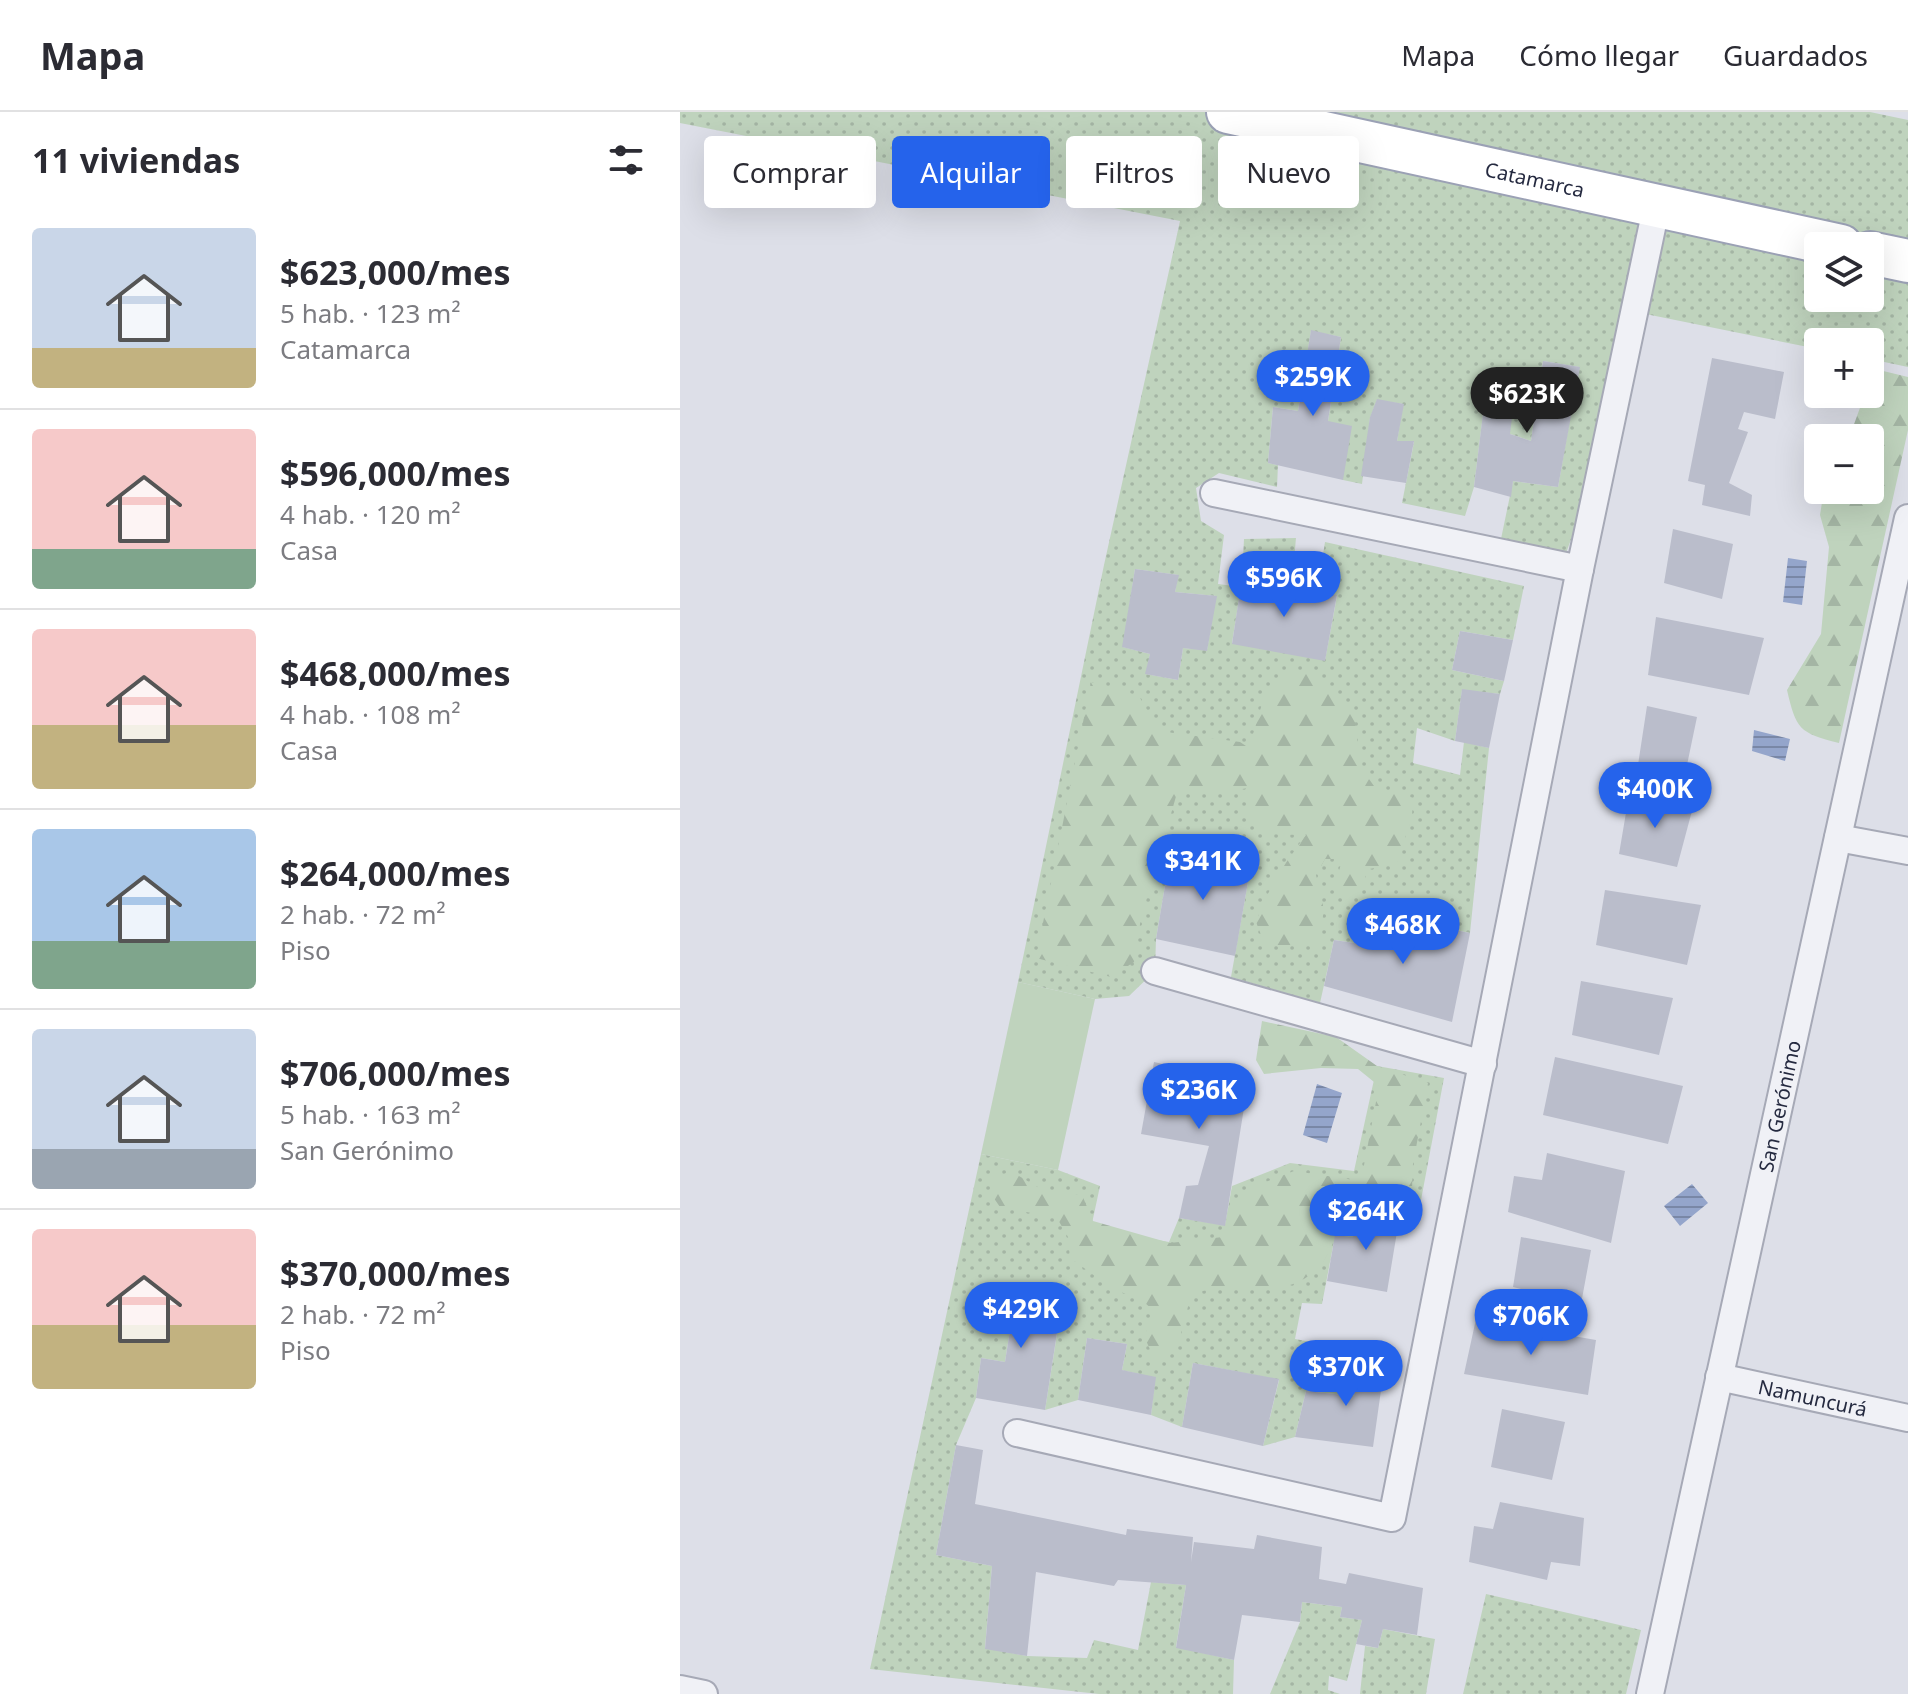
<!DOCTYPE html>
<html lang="es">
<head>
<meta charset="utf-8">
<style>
	body { margin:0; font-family:"Noto Sans",sans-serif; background:#f2f2f3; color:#2b2b33; height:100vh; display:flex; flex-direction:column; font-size:30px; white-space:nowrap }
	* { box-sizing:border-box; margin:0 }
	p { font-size:26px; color:#7c7c81 }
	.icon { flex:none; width:44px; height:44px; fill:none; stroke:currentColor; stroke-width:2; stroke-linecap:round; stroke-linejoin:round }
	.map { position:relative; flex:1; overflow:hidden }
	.drawer { display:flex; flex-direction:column; background:#fff; width:680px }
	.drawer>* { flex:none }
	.hud { position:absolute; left:24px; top:24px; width:760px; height:72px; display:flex; gap:16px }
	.fabs { position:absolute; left:1124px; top:120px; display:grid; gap:16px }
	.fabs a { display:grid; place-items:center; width:80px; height:80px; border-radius:8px; background:#fff; box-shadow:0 8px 32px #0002; font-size:40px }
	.price { position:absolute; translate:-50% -68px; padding:0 18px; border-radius:28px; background:#2563eb; color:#fff; font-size:26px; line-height:52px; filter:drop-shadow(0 2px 4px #0008) }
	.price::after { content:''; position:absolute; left:50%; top:48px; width:24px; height:18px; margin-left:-12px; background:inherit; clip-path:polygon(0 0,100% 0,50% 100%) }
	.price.current { background:#222; color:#fff }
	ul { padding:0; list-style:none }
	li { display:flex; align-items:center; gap:24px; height:200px; padding:0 32px }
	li+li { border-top:2px solid #e1e1e2 }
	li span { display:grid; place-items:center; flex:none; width:224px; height:160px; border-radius:8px; color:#555 }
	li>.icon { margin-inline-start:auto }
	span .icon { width:96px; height:96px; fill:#fffc; stroke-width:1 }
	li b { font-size:34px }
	h2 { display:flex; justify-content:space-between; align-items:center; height:96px; padding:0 32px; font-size:34px }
	.chip { padding:0 28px; border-radius:8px; background:#fff; box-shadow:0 8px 32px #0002; font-size:28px; line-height:72px }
	.chip.current { background:#2563eb; color:#fff }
	header { display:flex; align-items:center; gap:48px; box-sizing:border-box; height:112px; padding:0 40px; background:#fff; border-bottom:2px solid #e1e1e2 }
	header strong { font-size:38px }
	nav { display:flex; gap:44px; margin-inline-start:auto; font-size:28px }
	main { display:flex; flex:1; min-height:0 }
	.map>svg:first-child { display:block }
	.green { fill:url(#green-dots); fill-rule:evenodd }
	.forest { fill:url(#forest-firs) }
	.pitch { fill:#bfd3bd }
	.water { fill:url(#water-rules) }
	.building { fill:#babdcb }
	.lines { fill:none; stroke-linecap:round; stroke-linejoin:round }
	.minor-casing { stroke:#a6a9b6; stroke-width:30 }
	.primary-casing { stroke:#9ba1b5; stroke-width:46 }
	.minor { stroke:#f0f1f6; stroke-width:26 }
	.primary { stroke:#fff; stroke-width:42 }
	.labels { text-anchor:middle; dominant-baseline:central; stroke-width:8; stroke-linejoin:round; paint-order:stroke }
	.street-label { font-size:20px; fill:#252a40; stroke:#eceef6 }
</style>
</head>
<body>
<header>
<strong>Mapa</strong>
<nav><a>Mapa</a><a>Cómo llegar</a><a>Guardados</a></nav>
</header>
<main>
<section class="drawer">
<h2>11 viviendas<svg class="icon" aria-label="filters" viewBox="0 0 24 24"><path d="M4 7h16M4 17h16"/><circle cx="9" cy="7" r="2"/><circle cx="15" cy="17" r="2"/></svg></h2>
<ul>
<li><span style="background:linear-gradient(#c9d6e8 75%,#c2b280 0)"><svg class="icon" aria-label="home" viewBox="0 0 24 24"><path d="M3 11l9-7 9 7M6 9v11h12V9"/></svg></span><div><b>$623,000/mes</b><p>5 hab. · 123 m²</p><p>Catamarca</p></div></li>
<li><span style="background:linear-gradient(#f6c9c9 75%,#7fa58c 0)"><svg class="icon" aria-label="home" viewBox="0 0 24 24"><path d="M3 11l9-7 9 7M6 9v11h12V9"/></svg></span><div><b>$596,000/mes</b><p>4 hab. · 120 m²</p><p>Casa</p></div></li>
<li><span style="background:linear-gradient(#f6c9c9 60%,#c2b280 0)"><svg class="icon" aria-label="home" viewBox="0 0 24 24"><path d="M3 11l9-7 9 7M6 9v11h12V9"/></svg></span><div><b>$468,000/mes</b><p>4 hab. · 108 m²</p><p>Casa</p></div></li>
<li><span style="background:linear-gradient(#a9c7e8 70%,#7fa58c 0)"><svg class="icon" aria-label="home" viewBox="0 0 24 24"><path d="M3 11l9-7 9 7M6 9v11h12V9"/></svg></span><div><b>$264,000/mes</b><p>2 hab. · 72 m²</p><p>Piso</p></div></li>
<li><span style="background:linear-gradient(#c9d6e8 75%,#9aa5b1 0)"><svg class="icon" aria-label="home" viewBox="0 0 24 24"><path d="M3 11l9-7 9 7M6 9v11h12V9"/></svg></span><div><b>$706,000/mes</b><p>5 hab. · 163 m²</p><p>San Gerónimo</p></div></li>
<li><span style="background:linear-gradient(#f6c9c9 60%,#c2b280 0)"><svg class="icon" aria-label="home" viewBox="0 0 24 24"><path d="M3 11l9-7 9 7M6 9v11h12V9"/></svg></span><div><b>$370,000/mes</b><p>2 hab. · 72 m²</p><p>Piso</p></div></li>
</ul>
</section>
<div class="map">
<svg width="1228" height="1582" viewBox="0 0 1228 1582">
	<defs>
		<pattern id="green-dots" width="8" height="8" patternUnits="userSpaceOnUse" patternTransform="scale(2)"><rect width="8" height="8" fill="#bfd3bd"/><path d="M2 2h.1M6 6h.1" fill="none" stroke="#a4b5a4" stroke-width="1.8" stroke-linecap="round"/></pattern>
		<pattern id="forest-firs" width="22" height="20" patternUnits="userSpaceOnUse" patternTransform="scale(2)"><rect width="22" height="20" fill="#bfd3bd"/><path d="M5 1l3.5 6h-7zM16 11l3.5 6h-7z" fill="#a4b5a4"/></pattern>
		<pattern id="water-rules" width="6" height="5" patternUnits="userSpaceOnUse" patternTransform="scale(2)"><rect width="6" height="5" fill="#94a5cb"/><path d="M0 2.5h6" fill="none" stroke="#7987a6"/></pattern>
	</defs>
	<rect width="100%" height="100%" fill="#dddfe8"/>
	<path class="green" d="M 0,0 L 1190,0 L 1228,8 L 1228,255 L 1190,247 L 1190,230 L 1138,230 L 1138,237 L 941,197 L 896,414 L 886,441 L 821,427 L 833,369 L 878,375 L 899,255 L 863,249 L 851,329 L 830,322 L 806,278 L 794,375 L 785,404 L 722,391 L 734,330 L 717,329 L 723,292 L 697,288 L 690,306 L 682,372 L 663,368 L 648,309 L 661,225 L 631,219 L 618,299 L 593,295 L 588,351 L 598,353 L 597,375 L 539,361 L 516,376 L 521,409 L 544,423 L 538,472 L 561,475 L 552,531 L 645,548 L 657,484 L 637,480 L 645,430 L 844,474 L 833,528 L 780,519 L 772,558 L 824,569 L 820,582 L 782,578 L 775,629 L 737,616 L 733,651 L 780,663 L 784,630 L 809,636 L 790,821 L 696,802 L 688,833 L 654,828 L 640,891 L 551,865 L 571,753 L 491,738 L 476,827 L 475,859 L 449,884 L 415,887 L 338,870 L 424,453 L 500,109 L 0,11 ZM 1138,134 L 1190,134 L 1190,186 L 1138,186 ZM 455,457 L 498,463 L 495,480 L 536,484 L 527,538 L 503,536 L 498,568 L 466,562 L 470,542 L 443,535 Z
		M 616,426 L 612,470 L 562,466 L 564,427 Z
		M 697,954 L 764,966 L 738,1104 L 677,1097 L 673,1125 L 655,1124 L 642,1192 L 622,1191 L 615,1227 L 680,1239 L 674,1284 L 626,1279 L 615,1325 L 583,1334 L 599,1268 L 513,1251 L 502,1315 L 471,1303 L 475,1266 L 442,1258 L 447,1232 L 407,1226 L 398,1288 L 365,1298 L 382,1190 L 313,1177 L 308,1213 L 330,1218 L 325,1250 L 301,1246 L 296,1286 L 276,1333 L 256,1443 L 312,1454 L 305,1536 L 347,1544 L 407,1546 L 414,1528 L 458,1538 L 471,1470 L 506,1473 L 496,1535 L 554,1548 L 553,1582 L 419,1582 L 190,1557 L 301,1042 L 378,1058 L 420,1074 L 411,1116 L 489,1130 L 499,1106 L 545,1113 L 552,1074 L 610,1051 L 674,1059 Z
		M 806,1482 L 961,1518 L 946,1582 L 783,1582 Z
		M 622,1490 L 662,1495 L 660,1505 L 682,1508 L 667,1569 L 649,1564 L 648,1578 L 660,1582 L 590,1582 L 620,1510 Z
		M 703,1517 L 755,1527 L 746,1582 L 680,1582 L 685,1534 L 698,1536 Z"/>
	<path class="forest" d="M 1195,257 L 1228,265 L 1228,318 L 1159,631 C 1119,621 1116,617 1107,578 L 1141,522 L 1149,435 L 1140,403 L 1144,378 L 1190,378 L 1190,326 L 1169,326 L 1185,282 L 1190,282 Z
		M 629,559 L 646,571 L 674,603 L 681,656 L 694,674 L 733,686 L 732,704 L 717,752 L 689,757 L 677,783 L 665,784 L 656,772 L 662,747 L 645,747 L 636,763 L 644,798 L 638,833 L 585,833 L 576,810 C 588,776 605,751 626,723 L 590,722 L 569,707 L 568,676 L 539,681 L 497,681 L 461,806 L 454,850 L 431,865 L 356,846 L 411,570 L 459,584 L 479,619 L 560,630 L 569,636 L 584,585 L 603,562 Z
		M 582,909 L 656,925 L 697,954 L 748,971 L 733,1052 L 732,1076 L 717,1091 L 676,1090 C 659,1110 651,1145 635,1159 C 598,1192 552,1165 511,1183 L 497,1237 L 477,1253 L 464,1224 L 475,1200 L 464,1190 L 432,1176 L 390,1146 L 388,1125 L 377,1106 L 320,1095 L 311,1082 L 311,1065 L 332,1060 L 361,1077 L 402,1083 L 413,1109 L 490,1131 L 543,1125 L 548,1098 L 565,1078 L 614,1059 L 681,1069 L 699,974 L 678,957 L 641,956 L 584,962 L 576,948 Z"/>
	<path class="pitch" d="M 338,870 L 415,887 L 378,1058 L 301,1042 Z"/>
	<path class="water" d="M 1108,446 L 1127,449 L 1122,493 L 1103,490 Z
		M 1074,618 L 1110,627 L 1105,649 L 1072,639 Z
		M 637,972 L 662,981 L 647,1031 L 623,1023 Z
		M 1012,1072 L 1028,1091 L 1000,1114 L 984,1094 Z"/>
	<path class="building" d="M 631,218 L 661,225 L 648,309 L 672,314 L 663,368 L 588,351 L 593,295 L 618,299 Z
		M 1032,246 L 1104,260 L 1095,307 L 1064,300 L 1058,317 L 1068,320 L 1049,371 L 1072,383 L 1070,404 L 1022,393 L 1025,373 L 1008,369 Z
		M 863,249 L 900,255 L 878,375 L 833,369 L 831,385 L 794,375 L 806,277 L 835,281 L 830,322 L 851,329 Z
		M 697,287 L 724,292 L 717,329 L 734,329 L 726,371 L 681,364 L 690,305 Z
		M 993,417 L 1053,432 L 1042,487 L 984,471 Z
		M 455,457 L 499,463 L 495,480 L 537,484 L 527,539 L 503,536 L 498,568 L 465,562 L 470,542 L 442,535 Z
		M 562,466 L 657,483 L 645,549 L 552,532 Z
		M 976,505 L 1084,526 L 1069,583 L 968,563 Z
		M 780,519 L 833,528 L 824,569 L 772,558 Z
		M 782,577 L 820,582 L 809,636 L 775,629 Z
		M 967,594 L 1017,605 L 1002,677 L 956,666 Z
		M 949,683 L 1013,695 L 997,755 L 939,742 Z
		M 491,738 L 571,753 L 555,844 L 476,827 Z
		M 925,778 L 1021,793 L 1007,853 L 916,833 Z
		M 695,802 L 790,821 L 772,910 L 644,874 L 654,828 L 688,833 Z
		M 901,869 L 993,886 L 979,943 L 892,923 Z
		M 875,945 L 1003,974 L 988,1032 L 863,1003 Z
		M 474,950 L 568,971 L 545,1114 L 499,1106 L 506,1074 L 518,1073 L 529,1034 L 461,1022 Z
		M 867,1041 L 945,1059 L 931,1131 L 828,1100 L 834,1064 L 862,1068 Z
		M 677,1097 L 720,1102 L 707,1180 L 647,1169 L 655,1123 L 673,1125 Z
		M 841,1125 L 911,1138 L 901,1192 L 833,1175 Z
		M 312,1177 L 382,1189 L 365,1298 L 296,1286 L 301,1246 L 325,1250 L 330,1218 L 308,1213 Z
		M 796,1207 L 916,1228 L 908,1283 L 784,1262 Z
		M 407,1226 L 447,1232 L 442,1258 L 476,1265 L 471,1303 L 398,1288 Z
		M 680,1239 L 706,1243 L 693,1335 L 615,1325 L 626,1279 L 674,1284 Z
		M 513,1251 L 599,1267 L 583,1334 L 502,1315 Z
		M 822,1297 L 885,1310 L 872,1368 L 811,1355 Z
		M 276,1333 L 303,1338 L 295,1392 L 446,1423 L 447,1417 L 513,1425 L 511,1450 L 514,1430 L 574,1437 L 577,1423 L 642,1435 L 639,1467 L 666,1472 L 669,1461 L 743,1476 L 737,1523 L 703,1517 L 698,1536 L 676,1532 L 682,1508 L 660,1505 L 662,1495 L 622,1490 L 620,1510 L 562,1503 L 554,1548 L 496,1536 L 506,1473 L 438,1468 L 434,1474 L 356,1460 L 347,1544 L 305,1537 L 312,1454 L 256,1443 Z
		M 820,1390 L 904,1406 L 900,1454 L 871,1450 L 867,1468 L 789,1450 L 794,1414 L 813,1417 Z"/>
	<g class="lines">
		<g class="minor-casing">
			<g id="minor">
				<path d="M 534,381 L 900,457"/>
				<path d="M 1158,726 L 1228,739"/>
				<path d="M 475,859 L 803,952"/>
				<path id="s1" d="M 1039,1265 L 1228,1306"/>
				<path d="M 337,1321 L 712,1406 L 900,457 L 977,92"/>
				<path d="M 0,1577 L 24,1582"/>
				<path id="s2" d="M 970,1582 L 1228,406"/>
			</g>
		</g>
		<g class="primary-casing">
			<g id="primary">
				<path id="s3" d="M 548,0 L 1161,134"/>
				<path d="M 1190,141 L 1228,149"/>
			</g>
		</g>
		<use href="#minor" class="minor"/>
		<use href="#primary" class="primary"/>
	</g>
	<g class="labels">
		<g class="street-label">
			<text stroke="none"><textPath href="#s3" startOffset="314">Catamarca</textPath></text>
			<text stroke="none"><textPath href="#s2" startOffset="602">San Gerónimo</textPath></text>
			<text stroke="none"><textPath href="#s1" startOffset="96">Namuncurá</textPath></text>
		</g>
	</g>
</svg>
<div class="fabs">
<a><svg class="icon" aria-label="layers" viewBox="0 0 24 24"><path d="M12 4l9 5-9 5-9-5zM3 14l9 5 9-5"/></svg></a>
<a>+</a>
<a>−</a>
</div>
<b class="price" style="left:633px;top:306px">$259K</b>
<b class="price current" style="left:847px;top:323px">$623K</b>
<b class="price" style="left:604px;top:507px">$596K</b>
<b class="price" style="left:975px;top:718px">$400K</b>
<b class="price" style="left:523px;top:790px">$341K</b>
<b class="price" style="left:723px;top:854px">$468K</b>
<b class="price" style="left:519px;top:1019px">$236K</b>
<b class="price" style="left:686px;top:1140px">$264K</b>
<b class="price" style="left:341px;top:1238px">$429K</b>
<b class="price" style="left:851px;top:1245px">$706K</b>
<b class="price" style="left:666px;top:1296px">$370K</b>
<div class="hud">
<a class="chip">Comprar</a>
<a class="chip current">Alquilar</a>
<a class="chip">Filtros</a>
<a class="chip">Nuevo</a>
</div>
</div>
</main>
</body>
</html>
